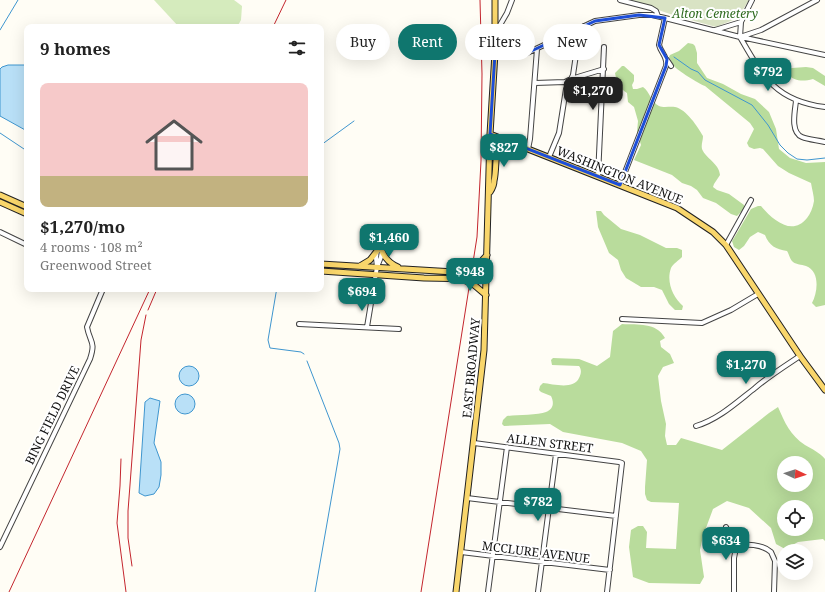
<!DOCTYPE html>
<html lang="en">
<head>
<meta charset="utf-8">
<style>
	body { margin:0; font-family:"Noto Serif",serif; background:#f6f6f6; color:#222; height:100vh; display:flex; flex-direction:column; font-size:15px; white-space:nowrap }
	* { box-sizing:border-box; margin:0 }
	p { font-size:13px; color:#767676 }
	.icon { flex:none; width:22px; height:22px; fill:none; stroke:currentColor; stroke-width:2; stroke-linecap:round; stroke-linejoin:round }
	.map { position:relative; flex:1; overflow:hidden }
	.details { position:absolute; left:24px; top:24px; width:300px; height:268px; display:flex; flex-direction:column; background:#fff; border-radius:8px; box-shadow:0 4px 16px #0002 }
	.details>* { flex:none }
	.guide { position:absolute; left:336px; top:24px; width:380px; height:36px; display:flex; gap:8px }
	.needle { width:26px; rotate:94deg }
	.buttons { position:absolute; left:777px; top:456px; display:grid; gap:8px }
	.buttons a { display:grid; place-items:center; width:36px; height:36px; border-radius:50%; background:#fff; box-shadow:0 4px 16px #0002; font-size:20px }
	.price { position:absolute; translate:-50% -34px; padding:0 9px; border-radius:8px; background:#0f766e; color:#fff; font-size:13px; line-height:26px; filter:drop-shadow(0 1px 2px #0008) }
	.price::after { content:''; position:absolute; left:50%; top:24px; width:12px; height:9px; margin-left:-6px; background:inherit; clip-path:polygon(0 0,100% 0,50% 100%) }
	.price.active { background:#222; color:#fff }
	ul { padding:0; list-style:none }
	li { display:grid; align-content:center; gap:8px; height:212px; padding:0 16px }
	li span { display:grid; place-items:center; height:124px; border-radius:8px; color:#555 }
	li>.icon { margin-inline-start:auto }
	span .icon { width:72px; height:72px; fill:#fffc; stroke-width:1 }
	li b { font-size:17px }
	h2 { display:flex; justify-content:space-between; align-items:center; height:48px; padding:0 16px; font-size:17px }
	.tag { padding:0 14px; border-radius:18px; background:#fff; box-shadow:0 4px 16px #0002; font-size:14px; line-height:36px }
	.tag.active { background:#0f766e; color:#fff }
	.map>svg:first-child { display:block }
	.green { fill:#d5ebbd }
	.forest { fill:#b9dc9c; fill-rule:evenodd }
	.cemetery { fill:#d9e3c4 }
	.water { fill:#b9e0f7; stroke:#3f96cf }
	.lines { fill:none; stroke-linecap:round; stroke-linejoin:round }
	.stream { stroke:#3f96cf; stroke-width:1 }
	.minor-casing { stroke:#444; stroke-width:6 }
	.major-casing { stroke:#222; stroke-width:7 }
	.minor { stroke:#fff; stroke-width:4 }
	.major { stroke:#f9d66b; stroke-width:5 }
	.rail { stroke:#c4262e; stroke-width:1 }
	.marked { fill:none; stroke:#1d4ed8; stroke-width:3; stroke-linejoin:round }
	.labels { text-anchor:middle; dominant-baseline:central; stroke-width:4; stroke-linejoin:round; paint-order:stroke }
	.park-label { font-size:12px; font-style:italic; fill:#2f6b1f; stroke:#fff }
	.street-label { font-size:12px; fill:#111; stroke:#fff }
</style>
</head>
<body>
<div class="map">
<svg width="825" height="592" viewBox="0 0 825 592">
	<rect width="100%" height="100%" fill="#fffdf5"/>
	<path class="green" d="M 154,0 L 234,0 L 242,6 L 241,20 L 237,27 L 179,27 Z"/>
	<path class="forest" d="M 688,43 L 693,44 L 695,46 L 697,53 L 697,63 L 707,78 L 723,84 L 741,94 L 755,99 L 769,112 L 776,129 L 779,149 L 790,158 L 806,163 L 825,162 L 825,305 L 816,307 L 812,303 C 818,292 820,271 806,266 C 801,264 797,265 793,262 C 790,260 789,254 787,251 C 776,249 769,246 765,235 L 758,232 L 750,237 L 744,246 L 739,250 L 734,247 L 732,241 L 734,238 L 751,209 L 758,206 L 761,206 C 772,219 792,237 807,218 C 810,214 813,208 814,201 C 814,196 812,189 811,183 L 789,173 L 778,166 L 763,149 L 760,148 L 754,149 L 749,147 L 747,143 L 754,129 L 750,123 L 705,86 C 699,84 677,70 674,66 C 672,63 671,60 669,57 L 670,55 L 679,51 Z
		M 622,66 L 624,66 L 634,75 L 634,81 L 632,85 L 633,89 L 637,89 L 643,87 C 650,92 651,102 659,106 C 664,108 670,106 675,107 C 686,109 698,127 703,136 C 703,141 701,144 702,149 C 706,159 719,163 720,175 L 714,184 L 713,187 L 717,190 L 729,194 L 744,205 L 744,209 L 737,216 L 731,214 L 716,203 L 703,198 L 697,190 L 691,186 L 682,183 L 672,175 L 634,160 L 641,145 L 637,132 L 638,121 L 634,107 L 628,102 L 627,93 C 615,84 618,86 615,73 Z
		M 806,67 L 813,68 L 825,76 L 825,86 L 813,79 C 802,82 795,81 786,74 L 786,70 L 792,68 Z
		M 596,211 L 601,211 L 604,215 L 621,229 L 640,235 L 666,248 L 677,248 L 682,250 L 682,257 C 679,260 673,264 671,268 C 666,282 673,297 683,306 L 682,310 L 675,310 L 669,304 L 662,290 L 654,287 L 641,287 L 626,278 L 621,270 L 618,260 L 609,253 L 598,227 Z
		M 622,324 C 638,325 656,322 665,338 L 660,341 L 661,347 L 670,354 L 674,363 L 663,367 L 658,376 L 661,401 L 666,424 L 665,436 L 667,445 L 676,445 L 681,438 L 722,450 L 769,413 L 778,407 C 785,423 790,435 805,445 C 812,449 820,453 825,459 L 825,541 L 823,539 L 798,542 L 785,549 L 776,544 L 771,528 L 749,508 L 727,501 L 713,509 L 703,536 L 700,550 L 704,577 L 700,584 L 649,583 L 633,577 L 629,547 L 631,530 L 638,526 L 643,526 L 647,532 L 646,548 L 676,549 L 679,503 L 651,502 L 647,500 L 645,494 L 645,487 L 647,460 L 641,451 L 622,443 L 563,432 L 550,424 L 504,426 L 502,424 L 503,420 L 507,416 C 517,415 538,415 546,412 C 554,409 554,402 551,396 L 541,392 L 539,390 L 540,386 L 543,383 C 553,384 574,390 579,378 C 581,374 582,370 579,366 L 552,365 L 551,360 L 553,358 L 579,359 L 597,366 L 610,357 L 613,331 ZM 784,463 L 806,463 L 806,485 L 784,485 ZM 784,507 L 806,507 L 806,529 L 784,529 Z"/>
	<path class="cemetery" d="M 629,0 L 749,0 L 742,11 L 733,20 L 716,27 L 673,15 Z"/>
	<path class="water" d="M 8,65 L 27,65 L 27,131 L 0,116 L 0,69 L 2,67 Z
		M179 376a10 10 0 1 1 20 0a10 10 0 1 1-20 0Z
		M175 404a10 10 0 1 1 20 0a10 10 0 1 1-20 0Z
		M 150,398 L 160,401 L 154,443 L 161,462 L 161,475 L 159,487 L 154,494 L 145,496 L 139,493 L 145,402 Z"/>
	<g class="lines">
		<path class="stream" d="M 0,30 L 18,0
			M 674,57 L 691,69 L 698,72 L 705,80 L 752,105 L 768,125 L 780,145 L 788,153 L 797,159 L 807,160 L 825,158
			M 0,133 L 27,151
			M 321,145 L 354,121
			M 277,289 L 276,293 L 268,340 L 270,348 L 301,352 L 304,354
			M 307,361 L 339,443 L 340,449 L 315,592"/>
		<g class="minor-casing">
			<path id="minor" d="M 620,0 L 651,8 L 656,11 L 658,16
				M 715,30 L 741,22 L 752,0
				M 740,37 C 763,77 776,101 825,107
				M 740,37 L 741,22
				M 741,37 L 825,55
				M 497,44 L 500,25 L 507,13 L 512,0
				M 496,51 L 495,53 L 525,54 L 595,21 L 639,15 L 652,15 L 665,18 L 740,37 L 761,30 L 817,0
				M 667,60 L 671,66
				M 535,83 L 565,82 L 571,79 L 604,69
				M 796,101 C 795,111 790,132 802,137 C 809,140 818,140 825,142
				M 528,149 L 530,139 L 537,49
				M 549,157 L 559,133 L 566,89 L 573,75 L 577,48 L 584,26
				M 598,176 L 604,47
				M 620,185 L 666,66 C 668,57 661,53 659,45 L 665,18
				M 0,232 L 27,245
				M 726,245 L 751,200
				M 377,267 L 376,258 L 378,242
				M 622,319 L 702,323 L 731,310 L 758,294
				M 299,324 L 399,329
				M 367,327 L 377,267 L 381,257 L 383,243
				M 696,426 C 719,419 737,402 755,388 C 769,376 785,366 800,356
				M 474,443 L 619,462 L 622,463 L 607,592
				M 467,498 L 616,516
				M 726,527 L 736,548 L 734,558 L 734,592
				M 0,547 L 90,359 C 96,341 90,343 87,327 L 103,289
				M 736,548 C 745,542 763,545 771,552 L 775,561 L 774,592
				M 461,552 L 610,570
				M 488,592 L 507,447
				M 538,592 L 556,454"/>
		</g>
		<g class="major-casing">
			<path id="major" d="M 490,134 L 677,208 L 713,232 L 726,245 L 800,356 L 825,390
				M 490,192 C 492,189 494,185 494,181 C 499,158 488,145 522,148
				M 0,195 L 27,207
				M 0,202 L 27,214
				M 382,251 C 385,259 391,264 398,267
				M 321,264 L 471,273 L 487,277
				M 360,266 L 370,260 L 377,251
				M 321,271 L 424,278 L 477,279 L 486,277
				M 465,271 L 477,266 L 487,255
				M 466,281 L 473,284 L 486,295
				M 456,592 L 484,350 L 490,134 L 495,53 L 495,0"/>
		</g>
		<use href="#minor" class="minor"/>
		<use href="#major" class="major"/>
		<path class="rail" d="M 273,27 L 286,0
			M 148,310 L 157,289
			M 121,459 L 120,486 L 117,523 L 126,592
			M 132,566 L 128,538 L 128,511 L 141,340 L 146,315
			M 9,592 L 150,289
			M 421,592 L 477,237 L 481,161 L 482,74 L 480,0"/>
	</g>
	<path class="marked" d="M 639,15 L 665,18 L 659,45 L 667,59 L 666,66 L 620,185 L 490,134 L 495,53 L 525,54 L 595,21 Z"/>
	<g class="labels">
		<g class="park-label">
			<text x="715" y="13">Alton Cemetery</text>
		</g>
		<g class="street-label">
			<text transform="translate(620 175) rotate(22)">WASHINGTON AVENUE</text>
			<text transform="translate(471 368) rotate(-85)">EAST BROADWAY</text>
			<text transform="translate(52 415) rotate(-64)">BING FIELD DRIVE</text>
			<text transform="translate(550 443) rotate(7)">ALLEN STREET</text>
			<text transform="translate(536 552) rotate(7)">MCCLURE AVENUE</text>
		</g>
	</g>
</svg>
<div class="buttons">
<a><svg class="needle" viewBox="-14 -14 28 28"><path d="M0-13l5 13h-10z" fill="#e53935"/><path d="M0 13l5-13h-10z" fill="#767676"/></svg></a>
<a><svg class="icon" aria-label="locate" viewBox="0 0 24 24"><circle cx="12" cy="12" r="6"/><path d="M12 2v4M12 18v4M2 12h4M18 12h4"/></svg></a>
<a><svg class="icon" aria-label="layers" viewBox="0 0 24 24"><path d="M12 4l9 5-9 5-9-5zM3 14l9 5 9-5"/></svg></a>
</div>
<b class="price" style="left:768px;top:92px">$792</b>
<b class="price active" style="left:593px;top:111px">$1,270</b>
<b class="price" style="left:504px;top:168px">$827</b>
<b class="price" style="left:389px;top:258px">$1,460</b>
<b class="price" style="left:470px;top:292px">$948</b>
<b class="price" style="left:362px;top:312px">$694</b>
<b class="price" style="left:746px;top:385px">$1,270</b>
<b class="price" style="left:538px;top:522px">$782</b>
<b class="price" style="left:726px;top:561px">$634</b>
<div class="guide">
<a class="tag">Buy</a>
<a class="tag active">Rent</a>
<a class="tag">Filters</a>
<a class="tag">New</a>
</div>
<section class="details">
<h2>9 homes<svg class="icon" aria-label="filters" viewBox="0 0 24 24"><path d="M4 7h16M4 17h16"/><circle cx="9" cy="7" r="2"/><circle cx="15" cy="17" r="2"/></svg></h2>
<ul>
<li><span style="background:linear-gradient(#f6c9c9 75%,#c2b280 0)"><svg class="icon" aria-label="home" viewBox="0 0 24 24"><path d="M3 11l9-7 9 7M6 9v11h12V9"/></svg></span><div><b>$1,270/mo</b><p>4 rooms · 108 m²</p><p>Greenwood Street</p></div></li>
</ul>
</section>
</div>
</body>
</html>
